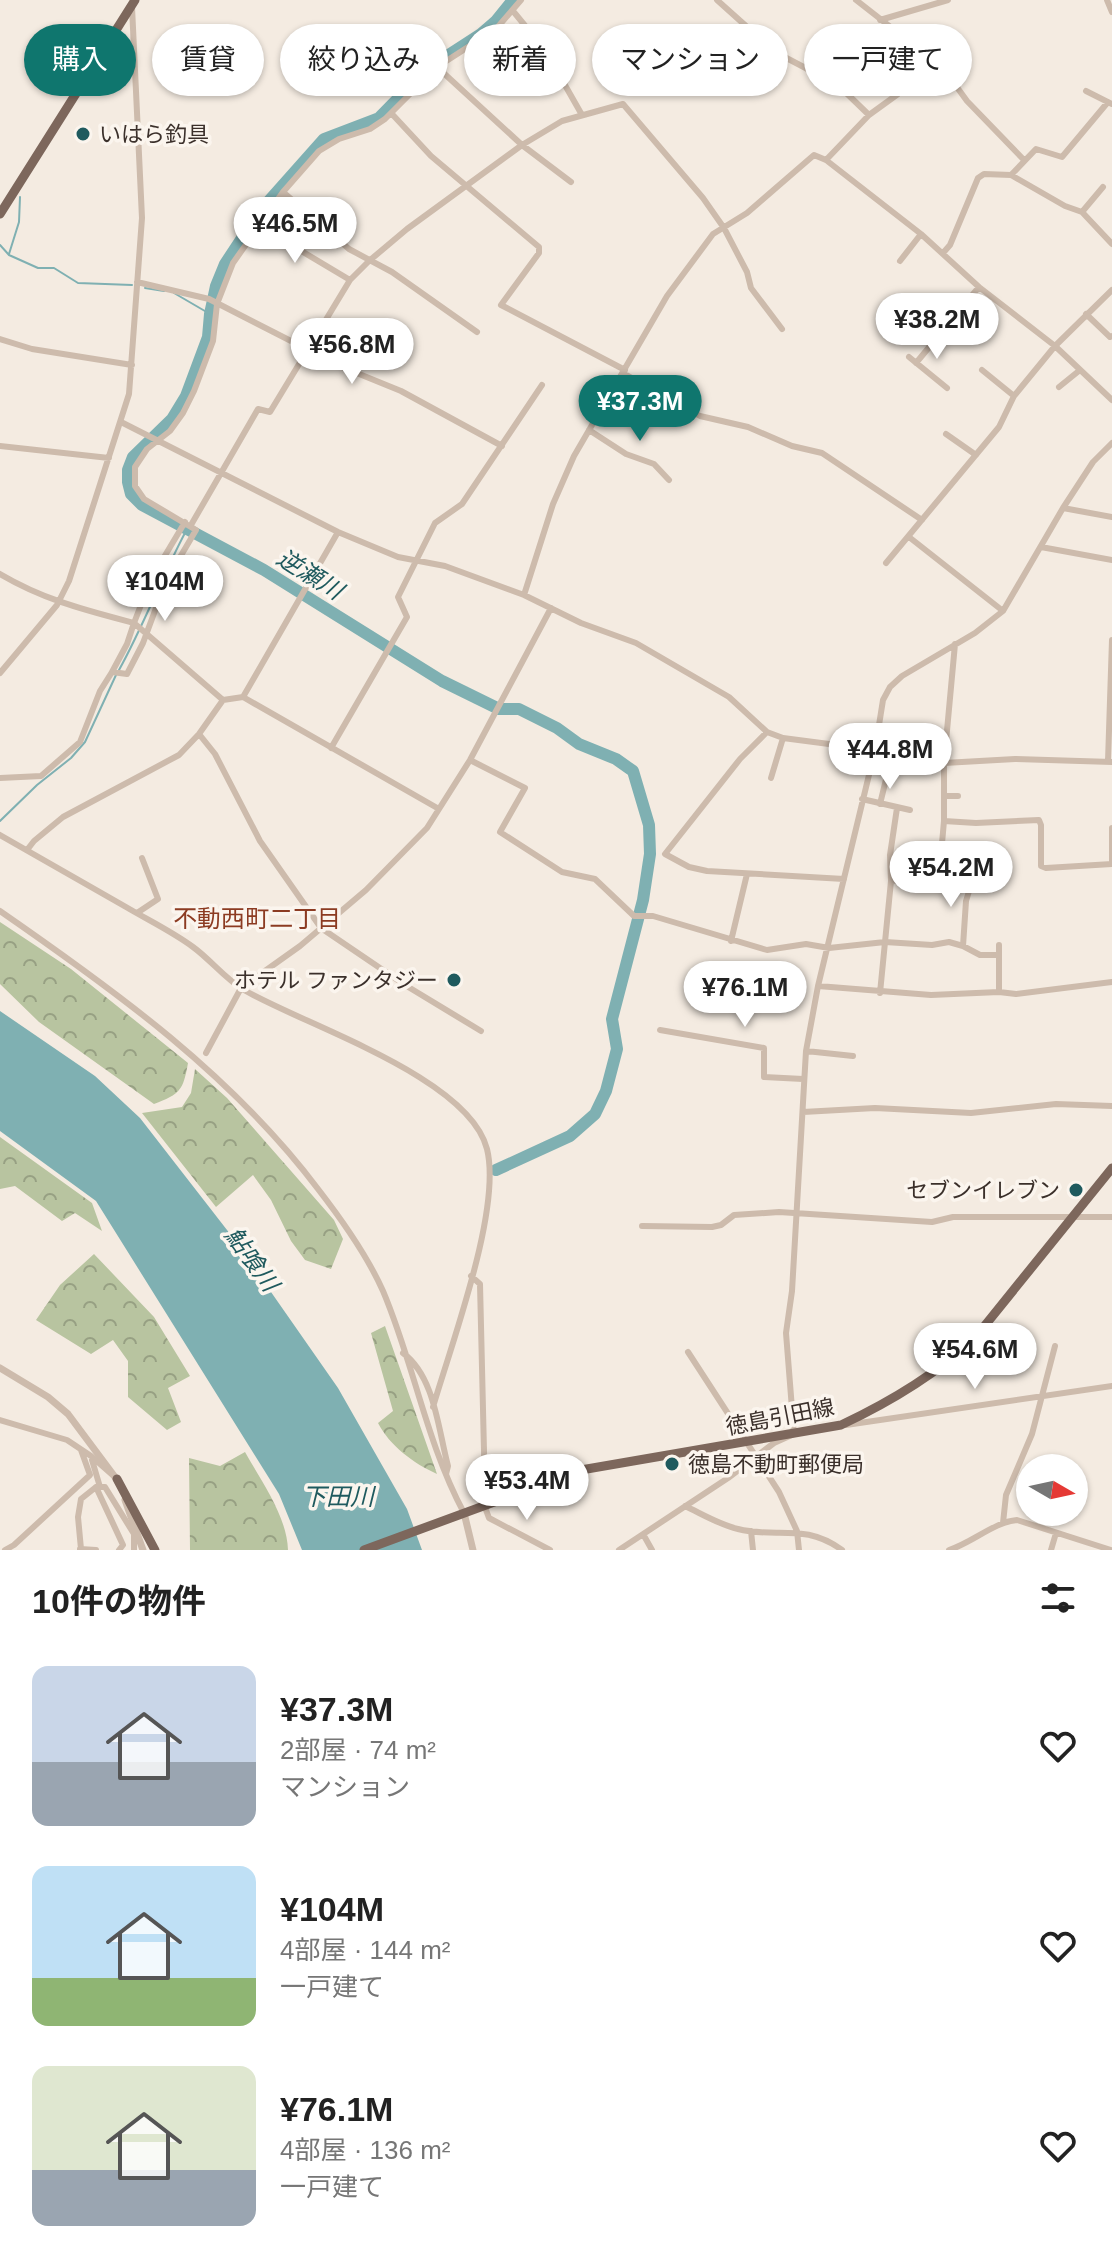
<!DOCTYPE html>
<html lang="ja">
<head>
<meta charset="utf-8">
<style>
	body { margin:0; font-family:Helvetica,"Noto Sans JP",sans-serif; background:#f6f6f6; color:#222; height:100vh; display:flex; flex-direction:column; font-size:30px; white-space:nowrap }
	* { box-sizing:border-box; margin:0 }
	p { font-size:26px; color:#767676 }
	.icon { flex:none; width:44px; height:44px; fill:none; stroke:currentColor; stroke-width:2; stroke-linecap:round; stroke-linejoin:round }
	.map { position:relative; height:1550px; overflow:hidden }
	.drawer { display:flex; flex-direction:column; background:#fff; flex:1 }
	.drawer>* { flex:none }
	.guide { position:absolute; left:24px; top:24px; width:1064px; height:72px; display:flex; gap:16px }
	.needle { width:52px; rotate:99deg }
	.buttons { position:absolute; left:1016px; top:1454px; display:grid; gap:16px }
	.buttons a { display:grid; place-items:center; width:72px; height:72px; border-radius:50%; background:#fff; box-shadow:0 2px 6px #0004; font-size:40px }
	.price { position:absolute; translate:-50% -68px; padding:0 18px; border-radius:28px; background:#fff; color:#222; font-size:26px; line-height:52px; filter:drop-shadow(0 2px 4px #0008) }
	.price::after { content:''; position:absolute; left:50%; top:48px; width:24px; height:18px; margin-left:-12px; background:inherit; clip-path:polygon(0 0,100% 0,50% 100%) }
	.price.active { background:#0f766e; color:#fff }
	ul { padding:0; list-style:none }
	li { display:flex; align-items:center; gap:24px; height:200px; padding:0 32px }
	li span { display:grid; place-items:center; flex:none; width:224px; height:160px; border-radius:16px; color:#555 }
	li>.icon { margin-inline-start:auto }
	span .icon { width:96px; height:96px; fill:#fffc; stroke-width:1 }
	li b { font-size:34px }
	h2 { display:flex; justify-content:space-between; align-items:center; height:96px; padding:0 32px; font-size:34px }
	.tag { padding:0 28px; border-radius:36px; background:#fff; box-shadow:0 2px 6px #0004; font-size:28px; line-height:72px }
	.tag.active { background:#0f766e; color:#fff }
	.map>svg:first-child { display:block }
	.forest { fill:url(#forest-crowns) }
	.water { fill:#7fb0b2 }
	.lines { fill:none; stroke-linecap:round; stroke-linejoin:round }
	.stream { stroke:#7fb0b2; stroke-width:2 }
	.river { stroke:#7fb0b2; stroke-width:12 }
	.minor { stroke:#cdbbac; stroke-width:6 }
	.tertiary { stroke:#cdbbac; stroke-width:7 }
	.primary { stroke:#7d675c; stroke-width:9 }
	.poi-dot { fill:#1f5a5e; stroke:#fbf5ee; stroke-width:3 }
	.labels { text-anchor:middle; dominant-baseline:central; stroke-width:7; stroke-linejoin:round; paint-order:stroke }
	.poi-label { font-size:22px; fill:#3b302b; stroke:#fbf5ee; text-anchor:start }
	.street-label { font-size:22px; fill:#3b302b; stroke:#fbf5ee }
	.water-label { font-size:24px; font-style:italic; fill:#1f5a5e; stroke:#fbf5ee }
	.neighbourhood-label { font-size:24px; fill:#8c3b22; stroke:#fbf5ee }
</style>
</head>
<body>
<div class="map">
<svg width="1112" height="1550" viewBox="0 0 1112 1550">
	<defs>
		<pattern id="forest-crowns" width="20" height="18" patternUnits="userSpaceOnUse" patternTransform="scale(2)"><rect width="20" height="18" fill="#b8c4a0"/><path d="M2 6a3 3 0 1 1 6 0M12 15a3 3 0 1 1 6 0" fill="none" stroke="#97a083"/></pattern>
	</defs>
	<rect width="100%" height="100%" fill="#f4ebe1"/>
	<path class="forest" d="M 0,922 L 71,969 L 188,1063 C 183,1091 180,1094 154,1104 L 39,1022 L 0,984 Z
		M 195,1069 L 227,1098 L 334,1220 L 343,1239 L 331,1269 L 305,1260 L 291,1241 L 271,1200 L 253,1175 L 216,1207 L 142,1113 L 182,1107 L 191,1093 Z
		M 0,1137 L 92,1203 L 102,1231 L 75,1213 L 62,1221 L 15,1186 L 0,1189 Z
		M 94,1254 L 154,1317 L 190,1376 L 168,1388 L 181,1422 L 167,1430 L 128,1397 L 128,1361 L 113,1340 L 91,1354 L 36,1320 L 60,1285 Z
		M 385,1326 L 437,1474 C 413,1463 390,1446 378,1423 L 393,1411 L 371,1333 Z
		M 245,1452 C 261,1481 287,1516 288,1550 L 190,1550 L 189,1458 L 220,1466 Z"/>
	<path class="water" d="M 0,1011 L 95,1076 L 140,1118 L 234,1239 L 338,1388 L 407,1509 L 422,1550 L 302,1550 L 279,1494 L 96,1201 L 0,1131 Z"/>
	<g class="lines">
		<path class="stream" d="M 0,245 L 9,255 L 38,268 L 54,268 L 78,283 L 132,285
			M 9,254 L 19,222 L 20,197
			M 145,288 L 164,291
			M 174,293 L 210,314
			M 119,670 C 144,625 162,576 186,531
			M 0,821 L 37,785 L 71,758 L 85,742 L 116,675"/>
		<path class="river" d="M 496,1170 L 570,1136 L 595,1114 L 606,1091 L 617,1049 L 612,1019 L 643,900 L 650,854 L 649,825 L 633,771 L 616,759 L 579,744 L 557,728 L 519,709 L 499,709 L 442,681 L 264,570 L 142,505 L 131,494 L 128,482 L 128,470 L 133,457 L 172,419 L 186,396 L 208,337 L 210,314 L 216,286 L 225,264 L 260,211 L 324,139 L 379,118 L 427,69 L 481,34 L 496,21 L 513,0"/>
		<path class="minor" d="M 717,0 L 775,52 L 838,85 L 869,115
			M 856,0 L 943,68 L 967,101 L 1024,160
			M 1107,0 L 1112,12
			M 513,11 L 545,50 L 582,115
			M 880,20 L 948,0
			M 884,59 L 899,74
			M 437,67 L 522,145 L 571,182
			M 838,85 L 845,78 L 917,46
			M 1086,91 L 1112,104
			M 392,114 L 431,156 L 539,247 L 539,253 L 501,305 L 625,370
			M 826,160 L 869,115 L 898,94
			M 1011,175 L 1036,149 L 1062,157 L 1108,102
			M 283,192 L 349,249 L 392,272 L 477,332
			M 1082,212 L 1103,187
			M 263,218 L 293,246 L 350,280
			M 943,253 L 950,245 L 978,178 L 984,174 L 1011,175 L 1065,206 L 1082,212 L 1112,244
			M 900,261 L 921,234
			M 137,282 L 209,299 L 342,367 L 401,391 L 502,446
			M 1086,314 L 1110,337 L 1112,336
			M 0,339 L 32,349 L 132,365
			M 909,357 L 947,388
			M 916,363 L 979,287
			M 982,370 L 1014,396
			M 623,373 L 700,416 L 748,427 L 792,446 L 822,453 L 922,520
			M 1059,387 L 1080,370
			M 121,422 L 338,532 L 398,557 L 445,566 L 524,595 L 581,623 L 636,643 L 729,697 L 767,732 L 783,738 L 875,750 L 944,763 L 1015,759 L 1112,762
			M 589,430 L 626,454 L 654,464 L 669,480
			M 946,434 L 976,455
			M 0,446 L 109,458
			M 1063,508 L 1112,517
			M 185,522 L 151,579 L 134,623 L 223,700 L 243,697 L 439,809
			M 191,525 L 258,409 L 270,412 L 350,280 L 369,261 L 407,229 L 522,145 L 562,121 L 623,104 L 703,198 L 724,228 L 747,272 L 751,288 L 782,329
			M 909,537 L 1003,611
			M 1041,547 L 1112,560
			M 886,563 L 999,427 L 1014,396 L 1055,346 L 1112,290
			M 0,574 C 44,600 85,610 134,623 L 127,644 L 112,672
			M 524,595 L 553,504 L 574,456 L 667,296 L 713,234 L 747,213 L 814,155 L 826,160 L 921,234 L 979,287 L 1055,346 L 1112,400
			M 0,673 L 57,605 L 69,581 L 129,394 L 142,218 L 132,7
			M 243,697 L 338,532
			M 767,732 L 740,759 L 665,854 L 689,867 L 707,871 L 844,879
			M 199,734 L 215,754 L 260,841 L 321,928 L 405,985 L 481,1031
			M 331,748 L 407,617 L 398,597 L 435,523 L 462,504 L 542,385
			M 470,760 L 525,788 L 500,832 L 562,872 L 595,879 L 634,916 L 653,916 L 767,950 L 806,944 L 829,948 L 885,942 L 932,945 L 949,942 L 963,946 L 980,955 L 999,955
			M 1108,761 L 1112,640
			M 0,778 L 41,776 L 80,742 L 100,691 L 112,672 L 127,674 L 143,643 L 166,581 L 196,530 L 144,499 L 135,486 L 135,467 L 147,449 L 170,431 L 183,413 L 194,391 L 213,341 L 217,304 L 233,263 L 283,192 L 319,151 L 339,139 L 370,129 L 385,119 L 437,67 L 496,29 L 521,0
			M 771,778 L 783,738
			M 944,796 L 958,796
			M 862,799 L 910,810
			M 880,804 L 890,763 L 882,751
			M 944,821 L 976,823 L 1039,820 L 1041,825 L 1041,866 L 1046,868 L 1112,864
			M 0,835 C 42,859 84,883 126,907 C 148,920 173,932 193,947 C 211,960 225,979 244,990 C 304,1025 469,1077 487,1149 C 502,1209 451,1345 433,1407
			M 27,850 L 34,841 L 63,817 L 179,755 L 199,734 L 223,700
			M 1112,864 L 1112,828
			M 891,881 L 939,877 L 944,821 L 944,763 L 955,644
			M 0,911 C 117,992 232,1075 318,1189 C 342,1220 367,1255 383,1291 C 414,1364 426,1442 464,1513
			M 137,913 L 158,899 L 142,858
			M 731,941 L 747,874
			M 999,945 L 999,992
			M 963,946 L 966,901 L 973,878
			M 818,986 L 931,995 L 999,992 L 1016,994 L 1112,982
			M 880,993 L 891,881 L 890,855 L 897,808
			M 660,1030 L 764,1048 L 764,1077 L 803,1079
			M 806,1051 L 853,1056
			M 206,1053 L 241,988 L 300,946 L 366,890 L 427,828 L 470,760 L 551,608
			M 803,1112 L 875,1108 L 971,1113 L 1056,1104 L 1112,1106
			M 642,1226 L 712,1227 L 721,1225 L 734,1215 L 779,1212 L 932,1222 L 953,1217 L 1112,1217
			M 471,1276 L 480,1284 L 485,1493
			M 688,1352 L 779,1492 L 797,1531 L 799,1550
			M 403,1353 C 435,1377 438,1429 448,1466 L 446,1474
			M 0,1420 L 67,1440 L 91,1456 L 116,1478
			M 846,1425 L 1112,1386
			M 92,1460 L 100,1487
			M 685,1506 C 702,1514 720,1525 738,1529 C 776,1539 804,1522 842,1550
			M 486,1510 L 489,1518 L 550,1550
			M 1003,1523 L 1006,1495 L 1032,1434 L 1055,1346
			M 751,1531 L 753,1550
			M 643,1534 L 652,1550
			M 80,1549 L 96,1550
			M 81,1549 L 78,1517 L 81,1499 L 96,1487
			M 5,1550 L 14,1545 L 90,1475 L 81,1450
			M 119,1550 L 123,1545 L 96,1487 L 105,1487 L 134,1534
			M 134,1550 L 134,1531
			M 619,1550 L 728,1478 L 774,1443 L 794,1434 L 786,1333 L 792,1291 L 806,1051 L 818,986 L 875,750 L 883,700 L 890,687 L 902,676 L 975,633 L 1003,611 L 1063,508 L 1093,462 L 1112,443
			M 949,1550 C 972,1543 994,1522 1017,1520 L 1111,1550
			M 1051,1550 L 1056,1533"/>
		<path class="tertiary" d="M 0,1368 L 48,1397 L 68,1414 L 118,1481
			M 125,1500 L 143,1550
			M 464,1513 L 473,1550"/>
		<path class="primary" d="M 0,214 L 135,0
			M 117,1479 L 155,1550
			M 364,1550 L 581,1470 L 841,1425 C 890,1402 934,1376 974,1339 L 1112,1168"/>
	</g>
	<g class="poi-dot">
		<circle cx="83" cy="134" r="8"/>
		<circle cx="454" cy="980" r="8"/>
		<circle cx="1076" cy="1190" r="8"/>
		<circle cx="672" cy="1464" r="8"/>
	</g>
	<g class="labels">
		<g class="poi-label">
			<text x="99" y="134">いはら釣具</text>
			<text x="438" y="980" text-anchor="end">ホテル ファンタジー</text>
			<text x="1060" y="1190" text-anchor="end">セブンイレブン</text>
			<text x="688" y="1464">徳島不動町郵便局</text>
		</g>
		<g class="street-label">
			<text transform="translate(780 1417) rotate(-11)">徳島引田線</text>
		</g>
		<g class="water-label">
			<text transform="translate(310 574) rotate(32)">逆瀬川</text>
			<text transform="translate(252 1259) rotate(54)">鮎喰川</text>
			<text x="338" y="1496">下田川</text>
		</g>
		<g class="neighbourhood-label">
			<text x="257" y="918">不動西町二丁目</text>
		</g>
	</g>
</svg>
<div class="buttons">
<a><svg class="needle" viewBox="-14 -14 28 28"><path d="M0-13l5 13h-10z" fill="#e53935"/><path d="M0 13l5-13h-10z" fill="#767676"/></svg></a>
</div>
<b class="price" style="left:295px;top:265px">¥46.5M</b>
<b class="price" style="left:937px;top:361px">¥38.2M</b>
<b class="price" style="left:352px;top:386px">¥56.8M</b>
<b class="price active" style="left:640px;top:443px">¥37.3M</b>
<b class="price" style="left:165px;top:623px">¥104M</b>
<b class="price" style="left:890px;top:791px">¥44.8M</b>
<b class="price" style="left:951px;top:909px">¥54.2M</b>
<b class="price" style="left:745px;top:1029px">¥76.1M</b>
<b class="price" style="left:975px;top:1391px">¥54.6M</b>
<b class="price" style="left:527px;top:1522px">¥53.4M</b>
<div class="guide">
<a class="tag active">購入</a>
<a class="tag">賃貸</a>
<a class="tag">絞り込み</a>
<a class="tag">新着</a>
<a class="tag">マンション</a>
<a class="tag">一戸建て</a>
</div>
</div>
<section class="drawer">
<h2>10件の物件<svg class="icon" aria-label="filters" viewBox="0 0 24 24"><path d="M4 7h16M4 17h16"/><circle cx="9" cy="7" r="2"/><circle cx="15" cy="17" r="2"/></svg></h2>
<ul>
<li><span style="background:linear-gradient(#c9d6e8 60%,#9aa5b1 0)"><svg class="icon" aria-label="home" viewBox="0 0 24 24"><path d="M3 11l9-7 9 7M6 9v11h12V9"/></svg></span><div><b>¥37.3M</b><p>2部屋 · 74 m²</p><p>マンション</p></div><svg class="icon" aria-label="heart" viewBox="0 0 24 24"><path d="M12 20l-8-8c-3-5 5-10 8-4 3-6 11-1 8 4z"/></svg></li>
<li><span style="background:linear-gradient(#bfe0f5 70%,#8fb573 0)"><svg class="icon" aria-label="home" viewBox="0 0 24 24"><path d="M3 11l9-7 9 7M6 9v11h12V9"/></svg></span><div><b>¥104M</b><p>4部屋 · 144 m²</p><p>一戸建て</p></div><svg class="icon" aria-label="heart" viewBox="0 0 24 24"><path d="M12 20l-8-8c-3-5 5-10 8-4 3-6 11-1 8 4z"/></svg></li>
<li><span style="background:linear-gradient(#dfe7d0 65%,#9aa5b1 0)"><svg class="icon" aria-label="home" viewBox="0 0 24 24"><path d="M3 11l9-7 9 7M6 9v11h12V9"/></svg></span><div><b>¥76.1M</b><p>4部屋 · 136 m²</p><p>一戸建て</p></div><svg class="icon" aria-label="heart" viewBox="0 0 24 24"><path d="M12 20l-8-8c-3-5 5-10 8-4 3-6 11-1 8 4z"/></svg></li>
</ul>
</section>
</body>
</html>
